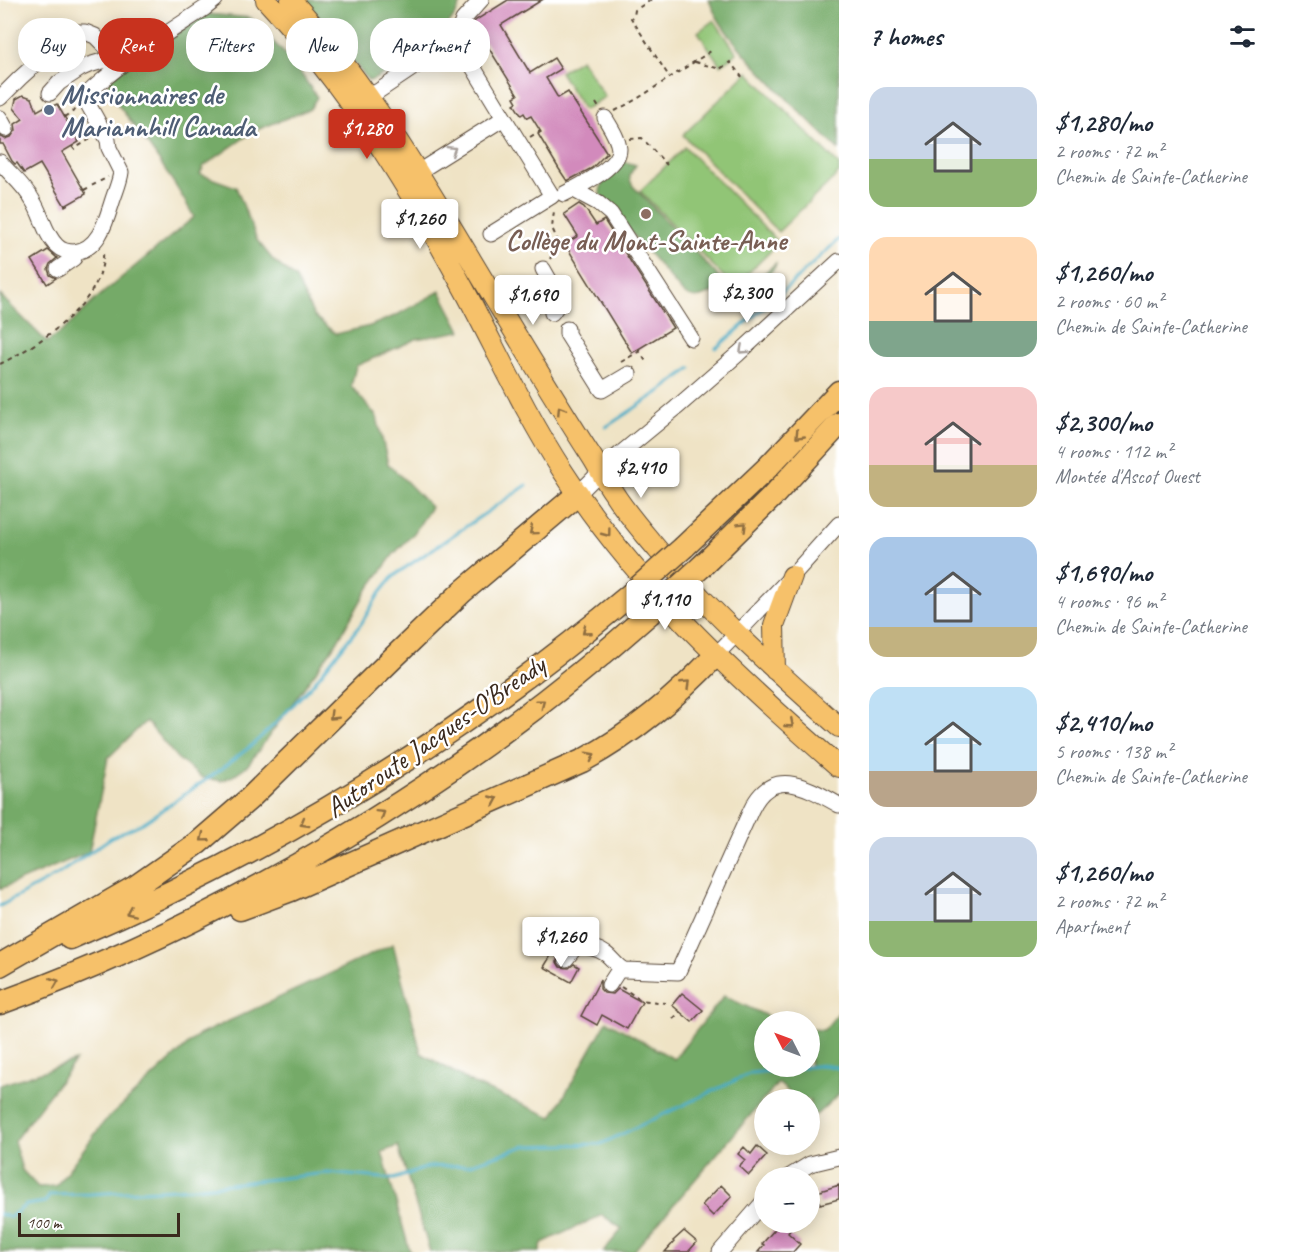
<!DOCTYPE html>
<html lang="en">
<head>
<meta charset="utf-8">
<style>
	body { margin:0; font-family:Caveat,sans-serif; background:#f6f6f7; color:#1f2937; height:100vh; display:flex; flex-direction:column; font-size:22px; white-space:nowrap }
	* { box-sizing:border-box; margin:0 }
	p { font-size:20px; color:#747a83 }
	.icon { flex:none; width:33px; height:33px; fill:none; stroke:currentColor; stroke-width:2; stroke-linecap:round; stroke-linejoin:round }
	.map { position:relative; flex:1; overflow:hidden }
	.side { display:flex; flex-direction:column; background:#fff; width:450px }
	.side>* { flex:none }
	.guide { position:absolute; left:18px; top:18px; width:570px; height:54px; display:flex; gap:12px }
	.needle { width:39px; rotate:312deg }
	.tools { position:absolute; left:754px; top:1011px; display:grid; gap:12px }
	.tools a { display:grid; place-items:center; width:66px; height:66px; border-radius:50%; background:#fff; box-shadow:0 3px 15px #0003; font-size:30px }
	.scale { position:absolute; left:18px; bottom:15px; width:162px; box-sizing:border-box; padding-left:6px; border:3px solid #3b2a1e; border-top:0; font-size:16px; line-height:21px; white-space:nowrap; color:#3b2a1e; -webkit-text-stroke:4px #fff; paint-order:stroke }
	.price { position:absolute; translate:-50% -51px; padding:0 14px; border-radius:6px; background:#fff; color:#222; font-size:20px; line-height:39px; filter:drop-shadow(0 2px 3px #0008) }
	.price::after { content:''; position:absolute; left:50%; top:36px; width:18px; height:14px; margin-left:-9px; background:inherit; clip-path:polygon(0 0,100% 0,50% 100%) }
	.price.active { background:#c8321e; color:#fff }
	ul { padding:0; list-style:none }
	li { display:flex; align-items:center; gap:18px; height:150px; padding:0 30px }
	li span { display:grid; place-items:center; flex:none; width:168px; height:120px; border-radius:18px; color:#555 }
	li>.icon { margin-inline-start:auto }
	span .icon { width:72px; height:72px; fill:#fffc; stroke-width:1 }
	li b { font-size:26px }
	h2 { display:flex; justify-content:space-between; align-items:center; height:72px; padding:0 30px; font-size:26px }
	.tag { padding:0 21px; border-radius:24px; background:#fff; box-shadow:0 3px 15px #0003; font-size:21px; line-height:54px }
	.tag.active { background:#c8321e; color:#fff }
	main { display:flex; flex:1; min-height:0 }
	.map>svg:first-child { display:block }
	.green { fill:#91c576; stroke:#66784a; stroke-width:1.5 }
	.forest { fill:#74aa67; stroke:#586a42; stroke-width:1.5 }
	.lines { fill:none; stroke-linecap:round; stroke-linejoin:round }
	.stream { stroke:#47acc6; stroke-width:3 }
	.building { fill:#d28abc }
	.minor-casing { stroke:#564637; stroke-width:17 }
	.major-casing { stroke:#564637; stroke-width:22 }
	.highway-casing { stroke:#564637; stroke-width:25 }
	.path { stroke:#564637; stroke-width:2; stroke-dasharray:4.5 4.5; stroke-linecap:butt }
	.minor { stroke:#fff; stroke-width:15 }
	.major { stroke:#f6c16b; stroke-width:20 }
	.highway { stroke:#f6c16b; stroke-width:22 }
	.highway-bridge-casing { stroke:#564637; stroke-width:25; stroke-linecap:butt }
	.highway-bridge { stroke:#f6c16b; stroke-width:22 }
	.oneway { stroke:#a79f9a }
	.oneway2 { stroke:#8f6e41 }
	.service-dot { fill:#5c6f8a; stroke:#fff; stroke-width:2 }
	.education-dot { fill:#8d6e63; stroke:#fff; stroke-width:2 }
	.labels { text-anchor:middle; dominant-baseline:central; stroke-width:5; stroke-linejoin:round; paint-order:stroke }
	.service-label { font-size:28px; font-weight:bold; fill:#4e5e75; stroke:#fff; text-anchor:start }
	.education-label { font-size:28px; font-weight:bold; fill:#785e54; stroke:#fff }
	.street-label { font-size:28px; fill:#3b2a1e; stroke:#fff }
</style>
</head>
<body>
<main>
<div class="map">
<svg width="839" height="1252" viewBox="0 0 839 1252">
	<rect width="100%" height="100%" fill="#fff"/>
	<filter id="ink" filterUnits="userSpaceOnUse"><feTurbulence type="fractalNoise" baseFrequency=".0167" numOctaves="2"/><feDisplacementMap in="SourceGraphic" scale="12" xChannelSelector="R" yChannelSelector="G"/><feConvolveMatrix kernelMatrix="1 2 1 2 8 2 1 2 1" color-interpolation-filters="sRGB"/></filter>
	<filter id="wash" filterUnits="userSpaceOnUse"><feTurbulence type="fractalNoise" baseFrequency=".008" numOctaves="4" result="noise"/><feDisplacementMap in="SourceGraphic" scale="24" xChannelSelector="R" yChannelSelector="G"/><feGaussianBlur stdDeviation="1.35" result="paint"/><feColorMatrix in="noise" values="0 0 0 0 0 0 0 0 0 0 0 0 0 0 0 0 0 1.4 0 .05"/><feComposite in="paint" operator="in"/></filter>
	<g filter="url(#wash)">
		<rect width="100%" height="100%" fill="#efe3c5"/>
		<path class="green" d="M 714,20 L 737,53 L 720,65 L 698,32 Z
			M 581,59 L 605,97 L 584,110 L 560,72 Z
			M 748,72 L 839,165 L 839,173 L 778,232 L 683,135 Z
			M 685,147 L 779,243 L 734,287 L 640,191 Z"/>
		<path class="forest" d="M 303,0 L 462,0 C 455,26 428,42 408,57 C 396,67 384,76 369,81 Z
			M 709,0 L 839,0 L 839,150 C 810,122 781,94 754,64 C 737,45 718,25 709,0 Z
			M 207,14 L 251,18 L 295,65 L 317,97 L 310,109 L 254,131 L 204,166 L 200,174 L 236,187 L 257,240 L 273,260 L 296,279 L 314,316 L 336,334 L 370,326 L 397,315 L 440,291 L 461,331 L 416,339 L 356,366 L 351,386 L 377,417 L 388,464 L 407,482 L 431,507 L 414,533 L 393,555 L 366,592 L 337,642 L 248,765 L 231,777 L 221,781 L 201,777 L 177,758 L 146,721 L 108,758 L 89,852 L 0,889 L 0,295 L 47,342 L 65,329 L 97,298 L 194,217 C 170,173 140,133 109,93 L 108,85 L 110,77 Z
			M 622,161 L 636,165 C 630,174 627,176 633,186 L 736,295 L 739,295 L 742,293 L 776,263 L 775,267 L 756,288 L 735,308 L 712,292 C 701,298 694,301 682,292 L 614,213 L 600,194 C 600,180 613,169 622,161 Z
			M 393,944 L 421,1053 L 474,1084 L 552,1117 L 607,1021 L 674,1059 L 724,996 L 778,1021 L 765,1022 L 765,1066 L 810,1066 L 810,1029 L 824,1030 L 839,1012 L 839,1094 L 816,1115 L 810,1109 L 810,1100 L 798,1099 L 778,1083 L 633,1252 L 603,1252 L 622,1229 L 602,1215 L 542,1243 L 540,1252 L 430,1252 L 398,1146 L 382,1152 L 410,1252 L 0,1252 L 0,1085 L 75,1061 L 14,1141 L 22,1170 L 38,1187 L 56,1186 L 104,1122 L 197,1036 Z"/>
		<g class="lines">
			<path class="stream" d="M 716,348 L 780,294 L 839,239
				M 606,427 L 662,390 L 691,368
				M 0,906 L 57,875 L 112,837 L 143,823 L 220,770 L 251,746 L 275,724 L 312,685 L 361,624 L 379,594 L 391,579 L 399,572 L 527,485
				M 0,1214 L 10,1217 L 26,1205 L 45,1202 L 50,1195 L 90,1194 L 193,1188 L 327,1173 L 394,1179 L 428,1167 L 468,1165 L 525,1146 L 601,1144 L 751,1073 L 825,1065 L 839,1068"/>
		</g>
		<g id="blocks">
			<path class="building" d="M 508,0 L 542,0 L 501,25 L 530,73 L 554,58 L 561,69 L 546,78 L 558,98 L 568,92 L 607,153 L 592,168 L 571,179 L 567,181 L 559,169 L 538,134 L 541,132 L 531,116 L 527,118 L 524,113 L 521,115 L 514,104 L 517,102 L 514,97 L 518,95 L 485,42 L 483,43 L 472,24 L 476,20 Z
				M 23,95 L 32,98 L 37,111 L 49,104 L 51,107 L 57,104 L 79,142 L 62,152 L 86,194 L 65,206 L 40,164 L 24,173 L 17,163 L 15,164 L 12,161 L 3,144 L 0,144 L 0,136 L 5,139 L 11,137 L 16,130 L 15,124 L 23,119 L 14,108 L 16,99 Z
				M 579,204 L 584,207 L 596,225 L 604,220 L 673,328 L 632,353 L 565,244 L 578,236 L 564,214 Z
				M 48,250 L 57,258 L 50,264 L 48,269 L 50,275 L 56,278 L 47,284 L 32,260 Z
				M 553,952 L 558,954 L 557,962 L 560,967 L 569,968 L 574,964 L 579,967 L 571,982 L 544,967 Z
				M 600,980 L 600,989 L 604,993 L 613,994 L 618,989 L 642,1002 L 627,1029 L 602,1015 L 597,1025 L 581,1016 Z
				M 682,993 L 703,1010 L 692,1022 L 672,1005 Z
				M 757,1146 L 767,1155 L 749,1175 L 739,1166 L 745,1160 L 738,1154 L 744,1147 L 751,1154 Z
				M 721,1185 L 732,1196 L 713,1216 L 702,1205 Z
				M 839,1185 L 839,1199 L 820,1204 L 817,1192 Z
				M 781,1222 L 796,1222 L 788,1233 L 800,1244 L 793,1252 L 758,1252 L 764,1245 L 762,1244 Z
				M 684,1231 L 697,1242 L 688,1252 L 665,1252 L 674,1242 L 673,1241 Z"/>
		</g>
	</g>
	<g filter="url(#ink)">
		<use href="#blocks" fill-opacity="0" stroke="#564637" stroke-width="1.5"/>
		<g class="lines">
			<g class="minor-casing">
				<path id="minor" d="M 456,39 L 463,20 L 481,0
					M 50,93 L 59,83 L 80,69 L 89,65 L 116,57 L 121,63
					M 0,98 L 20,78 L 50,51 L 66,38 L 76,32 L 85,32 L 95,36 L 116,57
					M 359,100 L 367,94 L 377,92 L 456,39 L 504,118 L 410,177
					M 0,118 L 6,129
					M 0,162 C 11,175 25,186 33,201 C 42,215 45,235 57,246 C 62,251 68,252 74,252 C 100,250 107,217 113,199 C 116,190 120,181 121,172 L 109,148 L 108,140 L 84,97 C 121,61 162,37 205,8 L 215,0
					M 572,189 L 598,203 L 611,214 L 691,338
					M 564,194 C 579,186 619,168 619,149 C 618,138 611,128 605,118
					M 491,234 L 552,196 L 504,118
					M 58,269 L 74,258 L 76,252
					M 543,269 L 559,297 L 559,303 L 552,313
					M 567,329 L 567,334 L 602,390 L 629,374
					M 578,494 L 609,463 L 676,408 L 738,354 L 839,261
					M 715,656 L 792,576 L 839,524
					M 566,959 L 577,945 C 587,946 598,948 606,954 C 613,959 616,966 624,970 L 678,972 L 751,810 C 772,765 807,787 839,805
					M 609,985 L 620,968
					M 787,1178 L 810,1164 L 839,1157
					M 720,1252 L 765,1200"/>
			</g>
			<g class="major-casing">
				<path id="major" d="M 266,0 C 348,88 408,185 465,291 C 497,351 525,413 562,470 C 636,586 736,677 839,767
					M 291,0 C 357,72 405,150 455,233 C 500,308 544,383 592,457 C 599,468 605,481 613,492 C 626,513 643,532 658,550 C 713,615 776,671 839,727
					M 775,670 L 774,625 L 792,576"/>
			</g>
			<g class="highway-casing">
				<path id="highway" d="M 684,547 L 767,468 L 839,392
					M 701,567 L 772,497 L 839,424
					M 240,909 L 291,890 L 582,761 C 634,733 675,698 715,656
					M 70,938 C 274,851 462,736 631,594
					M 0,965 L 135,887 L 198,843 L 249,799 L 391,660 L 462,592 L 578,494
					M 0,1003 C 233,918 464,779 649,614"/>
			</g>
			<path class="path" d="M 651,0 L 635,10 L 634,16 L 631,18 L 670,78
				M 474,45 L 482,40
				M 695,62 L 720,69 L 730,62 L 742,77
				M 596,103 L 599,108
				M 615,111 L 637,99 L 711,51
				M 64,117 L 77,109
				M 530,137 L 540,131
				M 630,139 L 642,138 L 667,165
				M 72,146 L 74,149 L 92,138
				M 84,190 L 108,177
				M 550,259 L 557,245 L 557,239 L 552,228 L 554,211
				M 638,349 L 647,363
				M 621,362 L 640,351
				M 0,364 C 40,344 107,301 103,250
				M 621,987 L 641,1000 L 665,1003
				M 673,1019 L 680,1012"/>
			<use href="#minor" class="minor"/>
			<use href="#major" class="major"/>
			<use href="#highway" class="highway"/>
			<g class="highway-bridge-casing">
				<path id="highway-bridge" d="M 631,594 L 684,547
					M 649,614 L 701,567"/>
			</g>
			<use href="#highway-bridge" class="highway-bridge"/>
		</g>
		<defs><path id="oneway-chevron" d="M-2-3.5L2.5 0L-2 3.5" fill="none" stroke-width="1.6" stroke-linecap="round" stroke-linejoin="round" transform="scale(1.5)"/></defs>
		<g class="oneway">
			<use href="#oneway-chevron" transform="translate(452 150) rotate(-32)"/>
			<use href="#oneway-chevron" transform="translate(743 350) rotate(138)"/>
		</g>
		<g class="oneway2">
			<use href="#oneway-chevron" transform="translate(561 410) rotate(-122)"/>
			<use href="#oneway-chevron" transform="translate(799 435) rotate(134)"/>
			<use href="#oneway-chevron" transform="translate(743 526) rotate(-45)"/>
			<use href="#oneway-chevron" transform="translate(533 531) rotate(140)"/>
			<use href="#oneway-chevron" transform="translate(607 533) rotate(53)"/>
			<use href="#oneway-chevron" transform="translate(586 631) rotate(141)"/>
			<use href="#oneway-chevron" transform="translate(686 684) rotate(-44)"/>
			<use href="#oneway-chevron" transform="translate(541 703) rotate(-37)"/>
			<use href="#oneway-chevron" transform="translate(333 716) rotate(136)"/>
			<use href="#oneway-chevron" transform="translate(790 724) rotate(41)"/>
			<use href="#oneway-chevron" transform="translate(591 756) rotate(-28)"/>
			<use href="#oneway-chevron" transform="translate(494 800) rotate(-24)"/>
			<use href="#oneway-chevron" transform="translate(381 814) rotate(-32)"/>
			<use href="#oneway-chevron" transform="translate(304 823) rotate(150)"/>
			<use href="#oneway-chevron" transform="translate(204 838) rotate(141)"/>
			<use href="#oneway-chevron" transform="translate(130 912) rotate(156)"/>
			<use href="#oneway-chevron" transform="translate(55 982) rotate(-22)"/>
		</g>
	</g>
	<circle class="service-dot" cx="49" cy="110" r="6"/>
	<circle class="education-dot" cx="646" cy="214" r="6"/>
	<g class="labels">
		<g class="service-label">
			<text x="61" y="94">Missionnaires de<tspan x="61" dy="32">Mariannhill Canada</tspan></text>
		</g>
		<g class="education-label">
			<text x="646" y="240">Collège du Mont-Sainte-Anne</text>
		</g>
		<g class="street-label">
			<text transform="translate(435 736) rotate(-35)">Autoroute Jacques-O'Bready</text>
		</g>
	</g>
</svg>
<div class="tools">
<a><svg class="needle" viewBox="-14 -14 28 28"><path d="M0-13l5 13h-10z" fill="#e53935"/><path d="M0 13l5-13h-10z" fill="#747a83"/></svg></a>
<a>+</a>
<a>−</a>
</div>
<div class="scale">100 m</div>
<b class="price active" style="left:367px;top:160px">$1,280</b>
<b class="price" style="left:420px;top:250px">$1,260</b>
<b class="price" style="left:747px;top:324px">$2,300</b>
<b class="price" style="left:533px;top:326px">$1,690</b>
<b class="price" style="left:641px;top:499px">$2,410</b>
<b class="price" style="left:665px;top:631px">$1,110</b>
<b class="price" style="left:561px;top:968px">$1,260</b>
<div class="guide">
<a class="tag">Buy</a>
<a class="tag active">Rent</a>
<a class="tag">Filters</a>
<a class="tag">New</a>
<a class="tag">Apartment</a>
</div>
</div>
<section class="side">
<h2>7 homes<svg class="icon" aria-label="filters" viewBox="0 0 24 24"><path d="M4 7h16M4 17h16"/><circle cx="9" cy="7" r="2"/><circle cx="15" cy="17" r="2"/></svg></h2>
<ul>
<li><span style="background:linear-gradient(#c9d6e8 60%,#8fb573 0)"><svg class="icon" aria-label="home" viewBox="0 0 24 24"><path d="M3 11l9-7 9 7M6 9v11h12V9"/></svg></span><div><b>$1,280/mo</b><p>2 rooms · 72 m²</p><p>Chemin de Sainte-Catherine</p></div></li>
<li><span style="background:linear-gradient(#ffd9b3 70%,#7fa58c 0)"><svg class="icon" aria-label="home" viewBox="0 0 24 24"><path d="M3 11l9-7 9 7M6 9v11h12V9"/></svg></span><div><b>$1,260/mo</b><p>2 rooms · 60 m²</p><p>Chemin de Sainte-Catherine</p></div></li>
<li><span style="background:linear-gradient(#f6c9c9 65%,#c2b280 0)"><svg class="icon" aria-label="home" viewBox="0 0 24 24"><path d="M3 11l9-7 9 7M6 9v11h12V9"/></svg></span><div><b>$2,300/mo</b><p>4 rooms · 112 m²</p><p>Montée d'Ascot Ouest</p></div></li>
<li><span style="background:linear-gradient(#a9c7e8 75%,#c2b280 0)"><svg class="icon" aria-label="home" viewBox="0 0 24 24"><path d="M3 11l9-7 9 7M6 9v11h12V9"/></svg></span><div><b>$1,690/mo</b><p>4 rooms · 96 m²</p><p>Chemin de Sainte-Catherine</p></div></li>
<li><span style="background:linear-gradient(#bfe0f5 70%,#b9a48a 0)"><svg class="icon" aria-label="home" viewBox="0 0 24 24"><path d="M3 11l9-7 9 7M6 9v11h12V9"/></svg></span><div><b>$2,410/mo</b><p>5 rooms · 138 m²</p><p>Chemin de Sainte-Catherine</p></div></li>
<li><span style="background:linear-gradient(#c9d6e8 70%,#8fb573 0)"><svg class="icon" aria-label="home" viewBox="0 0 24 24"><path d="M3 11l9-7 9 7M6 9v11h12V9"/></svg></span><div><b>$1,260/mo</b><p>2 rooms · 72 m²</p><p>Apartment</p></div></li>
</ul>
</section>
</main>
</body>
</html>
